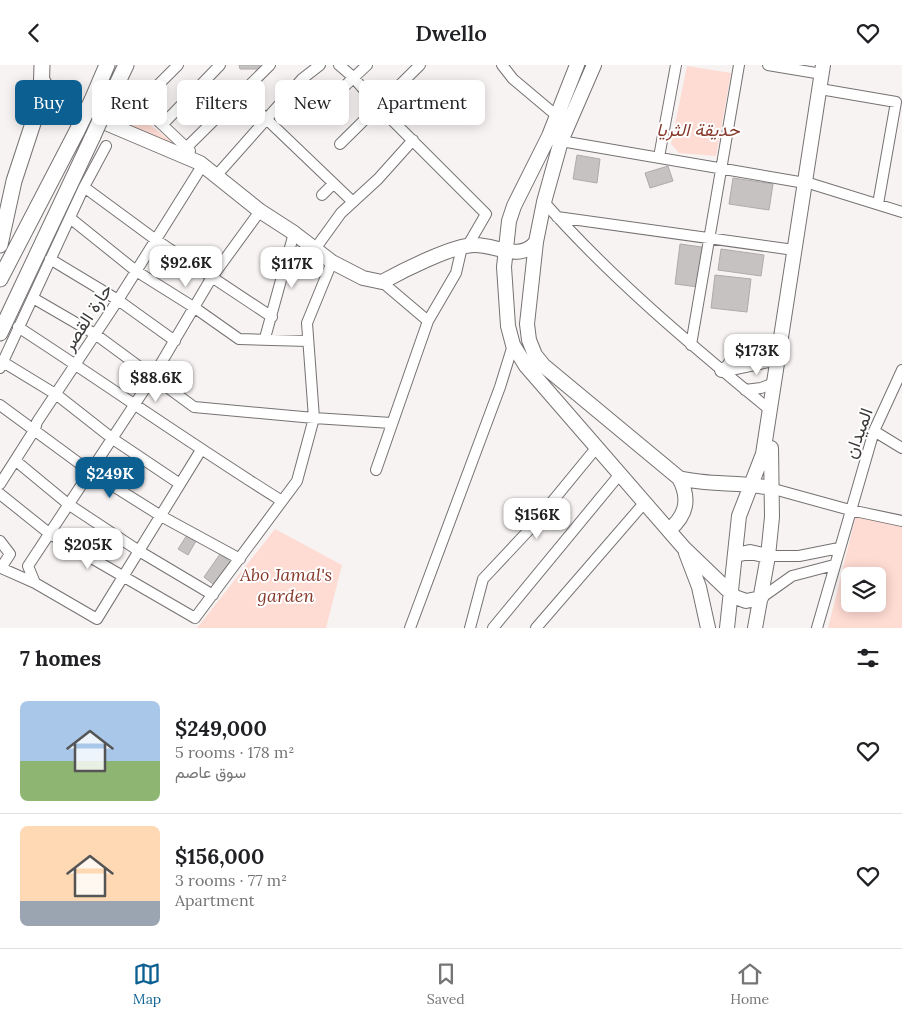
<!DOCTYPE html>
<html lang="en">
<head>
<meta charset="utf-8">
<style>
	body { margin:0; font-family:Lora,Vazirmatn,serif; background:#f6f6f6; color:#202124; height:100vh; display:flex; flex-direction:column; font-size:19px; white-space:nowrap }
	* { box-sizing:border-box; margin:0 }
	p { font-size:16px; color:#757577 }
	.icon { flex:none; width:28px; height:28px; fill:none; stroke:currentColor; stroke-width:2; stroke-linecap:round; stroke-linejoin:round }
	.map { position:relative; height:563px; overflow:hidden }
	.sheet { display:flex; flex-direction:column; background:#fff; flex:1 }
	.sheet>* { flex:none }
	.banner { position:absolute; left:15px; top:15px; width:500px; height:45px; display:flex; gap:10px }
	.controls { position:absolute; left:841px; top:502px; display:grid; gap:10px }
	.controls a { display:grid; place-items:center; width:45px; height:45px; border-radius:8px; background:#fff; box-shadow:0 2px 12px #0003; font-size:25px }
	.price { position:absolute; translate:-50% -42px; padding:0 11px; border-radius:10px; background:#fff; color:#222; font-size:16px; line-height:32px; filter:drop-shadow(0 1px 2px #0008) }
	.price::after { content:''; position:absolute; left:50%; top:30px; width:15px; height:11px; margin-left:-8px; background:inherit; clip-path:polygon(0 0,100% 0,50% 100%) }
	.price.current { background:#0b5f91; color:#fff }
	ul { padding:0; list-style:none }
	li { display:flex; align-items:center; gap:15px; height:125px; padding:0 20px }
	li+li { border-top:1px solid #e0e0e0 }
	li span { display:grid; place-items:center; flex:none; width:140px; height:100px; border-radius:8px; color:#555 }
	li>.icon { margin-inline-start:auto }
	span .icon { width:60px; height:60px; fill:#fffc; stroke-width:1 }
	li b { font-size:21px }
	h2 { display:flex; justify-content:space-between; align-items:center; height:60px; padding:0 20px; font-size:21px }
	.pill { padding:0 18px; border-radius:8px; background:#fff; box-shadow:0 2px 12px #0003; font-size:18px; line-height:45px }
	.pill.current { background:#0b5f91; color:#fff }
	header { display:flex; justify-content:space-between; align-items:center; height:65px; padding:0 20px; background:#fff; font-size:22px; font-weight:600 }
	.dock { display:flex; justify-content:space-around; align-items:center; height:70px; border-top:1px solid #e0e0e0; background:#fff; font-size:14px; color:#757577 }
	.dock a { display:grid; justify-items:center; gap:2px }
	.dock .current { color:#0b5f91 }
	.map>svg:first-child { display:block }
	.green { fill:#fedbd3; fill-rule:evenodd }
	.building { fill:#c5c2c1; stroke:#aeabaa }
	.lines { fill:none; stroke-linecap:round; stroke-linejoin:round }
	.minor-casing { stroke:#767272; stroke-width:12 }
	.major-casing { stroke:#767272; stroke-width:16 }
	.highway-casing { stroke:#767272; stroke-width:17 }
	.minor { stroke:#fff; stroke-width:10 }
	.major { stroke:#fff; stroke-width:14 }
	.highway { stroke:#fff; stroke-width:15 }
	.highway-bridge-casing { stroke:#767272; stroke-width:17; stroke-linecap:butt }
	.highway-bridge { stroke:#fff; stroke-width:15 }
	.labels { text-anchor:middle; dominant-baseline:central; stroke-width:4; stroke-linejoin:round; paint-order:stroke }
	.park-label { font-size:18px; font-style:italic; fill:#86392a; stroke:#fff }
	.street-label { font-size:18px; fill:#3c3b3a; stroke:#fff }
</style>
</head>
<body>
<header><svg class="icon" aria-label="back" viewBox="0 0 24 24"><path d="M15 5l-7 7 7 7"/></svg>Dwello<svg class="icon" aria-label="heart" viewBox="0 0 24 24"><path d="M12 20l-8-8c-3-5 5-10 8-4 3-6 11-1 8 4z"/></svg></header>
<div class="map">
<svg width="902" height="563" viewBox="0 0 902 563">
	<rect width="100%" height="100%" fill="#f7f3f2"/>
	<path class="green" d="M 687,1 L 731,8 L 716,91 L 679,88 L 671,79 Z
		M 126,42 L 179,82 L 118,57 Z
		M 856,450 L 902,458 L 902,563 L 828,563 ZM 850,511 L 878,511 L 878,539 L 850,539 Z
		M 275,464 L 342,500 L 326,563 L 197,563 Z"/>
	<path class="building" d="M 239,0 L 260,0 L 260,4 L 240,4 Z
		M 577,90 L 600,94 L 597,118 L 573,114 Z
		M 668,101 L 673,116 L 650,123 L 645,108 Z
		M 733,113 L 773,119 L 769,145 L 729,139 Z
		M 680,179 L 702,182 L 698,222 L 675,219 Z
		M 721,184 L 764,190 L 761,211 L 718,205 Z
		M 715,210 L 751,214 L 747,247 L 711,243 Z
		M 187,470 L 196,476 L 188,490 L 178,484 Z
		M 220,489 L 232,498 L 214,520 L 204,512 Z"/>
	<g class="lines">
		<g class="minor-casing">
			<path id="minor" d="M 339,0 L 353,12 L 379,42 L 486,149 L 468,180
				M 502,0 L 513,14 L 557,51
				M 768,0 L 822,9
				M 118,18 L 190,86
				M 826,25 L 896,37 L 878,139
				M 140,38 L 178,0
				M 258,46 L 353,137
				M 312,52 L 367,0
				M 163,59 L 220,0
				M 561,76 L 805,118
				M 340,79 L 420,0
				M 187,82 L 270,0
				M 659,92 L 676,0
				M 216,111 L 302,14 L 320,0
				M 812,119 L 902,147
				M 84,122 L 156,175 L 272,252
				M 322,130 L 333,119
				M 544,137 C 612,214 691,280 770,345
				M 557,152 L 794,185
				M 70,153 L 136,206 L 195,243 L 239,274 L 308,276
				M 315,184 L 341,148 L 378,114 L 413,75
				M 50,194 L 118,235 L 175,276
				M 382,217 L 428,256 L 456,208 L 462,182
				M 33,233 L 95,269 L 194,342 L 314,353 L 391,358
				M 18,262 C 106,319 192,380 282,436
				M 265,273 L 294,168
				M 691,280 L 739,0
				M 3,297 L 57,330 L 113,374 L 180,419
				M 0,303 L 84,122 L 106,81
				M 726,304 C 731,284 761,286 779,283
				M 745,325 L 761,323 L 774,318
				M 0,340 L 91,407 L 161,451 L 240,494
				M 874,366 L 902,383
				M 16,396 L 68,439 L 139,486 L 213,530
				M 376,405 L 428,256
				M 0,419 L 35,364 L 37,357 L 118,235 L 202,101
				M 770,423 L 850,445 L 902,456
				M 0,429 L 50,469 L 195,553 L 297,416 L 314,353 L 307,258 L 332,197
				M 0,476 L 10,489 L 1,503 L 35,518 L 97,554 L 201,385
				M 768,491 L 799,491 L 839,483
				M 35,518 L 28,501 L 154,310 L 212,212 L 260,146
				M 761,533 L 792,511 L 834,500
				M 410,563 L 500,322 L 513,280
				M 470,563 L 483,514 L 528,466 L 597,382
				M 493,563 L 620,409
				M 536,563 L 645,437
				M 817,563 L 874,366 L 902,305"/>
		</g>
		<g class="major-casing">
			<path id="major" d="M 577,0 L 549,71 L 514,141 L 509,156 L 504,202 L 508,261 L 513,280 L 526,301 L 684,483 L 735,532 L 746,536 L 761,533
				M 594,0 L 561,76 L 544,137 L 536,177 L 527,259 L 529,275 L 535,290 L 544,301 L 679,413 C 709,421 740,416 770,423
				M 42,14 L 49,27 L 61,39 L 200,98 L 260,146 L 294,168 L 332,197 L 363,213 L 382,217 C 402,206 453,180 475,180 C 497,180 520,197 536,177
				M 722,305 L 778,293
				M 669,465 C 687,450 690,433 679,413
				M 686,488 L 699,522 L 708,563
				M 735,490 L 750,487 L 768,491
				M 727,563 L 739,451 L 763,389 L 823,0
				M 755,563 L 768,491 L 772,452 L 771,383"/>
		</g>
		<g class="highway-casing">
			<path id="highway" d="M 92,35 L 107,0
				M 107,40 L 126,0
				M 0,180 L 14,116 L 37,46 L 41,31 L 42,0
				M 0,214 L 77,66
				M 0,268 L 93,71"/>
		</g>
		<use href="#minor" class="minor"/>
		<use href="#major" class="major"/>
		<use href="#highway" class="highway"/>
		<g class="highway-bridge-casing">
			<path id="highway-bridge" d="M 77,66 L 92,35
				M 93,71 L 107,40"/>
		</g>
		<use href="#highway-bridge" class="highway-bridge"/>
	</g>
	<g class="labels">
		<g class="park-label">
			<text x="698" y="64">حديقة الثريا</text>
			<text x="286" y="509">Abo Jamal's<tspan x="286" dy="21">garden</tspan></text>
		</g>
		<g class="street-label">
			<text transform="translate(87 252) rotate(-57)">حارة القصر</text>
			<text transform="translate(858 368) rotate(-70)">الميدان</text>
		</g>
	</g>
</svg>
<div class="controls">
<a><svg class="icon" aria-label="layers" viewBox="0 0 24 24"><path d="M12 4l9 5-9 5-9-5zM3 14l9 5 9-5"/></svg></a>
</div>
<b class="price" style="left:186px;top:223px">$92.6K</b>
<b class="price" style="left:292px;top:224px">$117K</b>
<b class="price" style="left:757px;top:311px">$173K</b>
<b class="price" style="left:156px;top:338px">$88.6K</b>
<b class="price current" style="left:110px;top:434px">$249K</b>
<b class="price" style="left:537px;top:475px">$156K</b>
<b class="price" style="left:88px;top:505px">$205K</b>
<div class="banner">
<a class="pill current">Buy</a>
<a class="pill">Rent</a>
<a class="pill">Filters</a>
<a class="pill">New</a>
<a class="pill">Apartment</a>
</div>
</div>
<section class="sheet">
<h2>7 homes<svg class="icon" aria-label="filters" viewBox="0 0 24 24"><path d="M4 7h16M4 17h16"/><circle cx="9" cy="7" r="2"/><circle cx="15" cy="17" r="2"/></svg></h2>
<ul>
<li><span style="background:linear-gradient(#a9c7e8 60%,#8fb573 0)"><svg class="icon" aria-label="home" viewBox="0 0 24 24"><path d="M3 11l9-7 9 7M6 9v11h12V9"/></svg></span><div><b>$249,000</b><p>5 rooms · 178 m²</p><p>سوق عاصم</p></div><svg class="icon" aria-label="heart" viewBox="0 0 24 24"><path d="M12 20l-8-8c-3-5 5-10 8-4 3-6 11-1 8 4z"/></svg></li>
<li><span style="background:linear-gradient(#ffd9b3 75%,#9aa5b1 0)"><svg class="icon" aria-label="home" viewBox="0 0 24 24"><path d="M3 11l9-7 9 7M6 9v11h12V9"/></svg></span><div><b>$156,000</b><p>3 rooms · 77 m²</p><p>Apartment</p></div><svg class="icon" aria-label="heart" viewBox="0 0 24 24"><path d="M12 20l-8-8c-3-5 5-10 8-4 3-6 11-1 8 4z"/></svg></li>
</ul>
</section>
<nav class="dock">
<a class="current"><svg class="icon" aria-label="map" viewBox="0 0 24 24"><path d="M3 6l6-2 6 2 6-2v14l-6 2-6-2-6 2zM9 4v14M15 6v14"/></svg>Map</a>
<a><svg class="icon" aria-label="saved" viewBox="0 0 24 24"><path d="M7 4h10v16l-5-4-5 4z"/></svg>Saved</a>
<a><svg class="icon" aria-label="home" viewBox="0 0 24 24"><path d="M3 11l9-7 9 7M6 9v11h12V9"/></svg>Home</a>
</nav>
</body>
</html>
